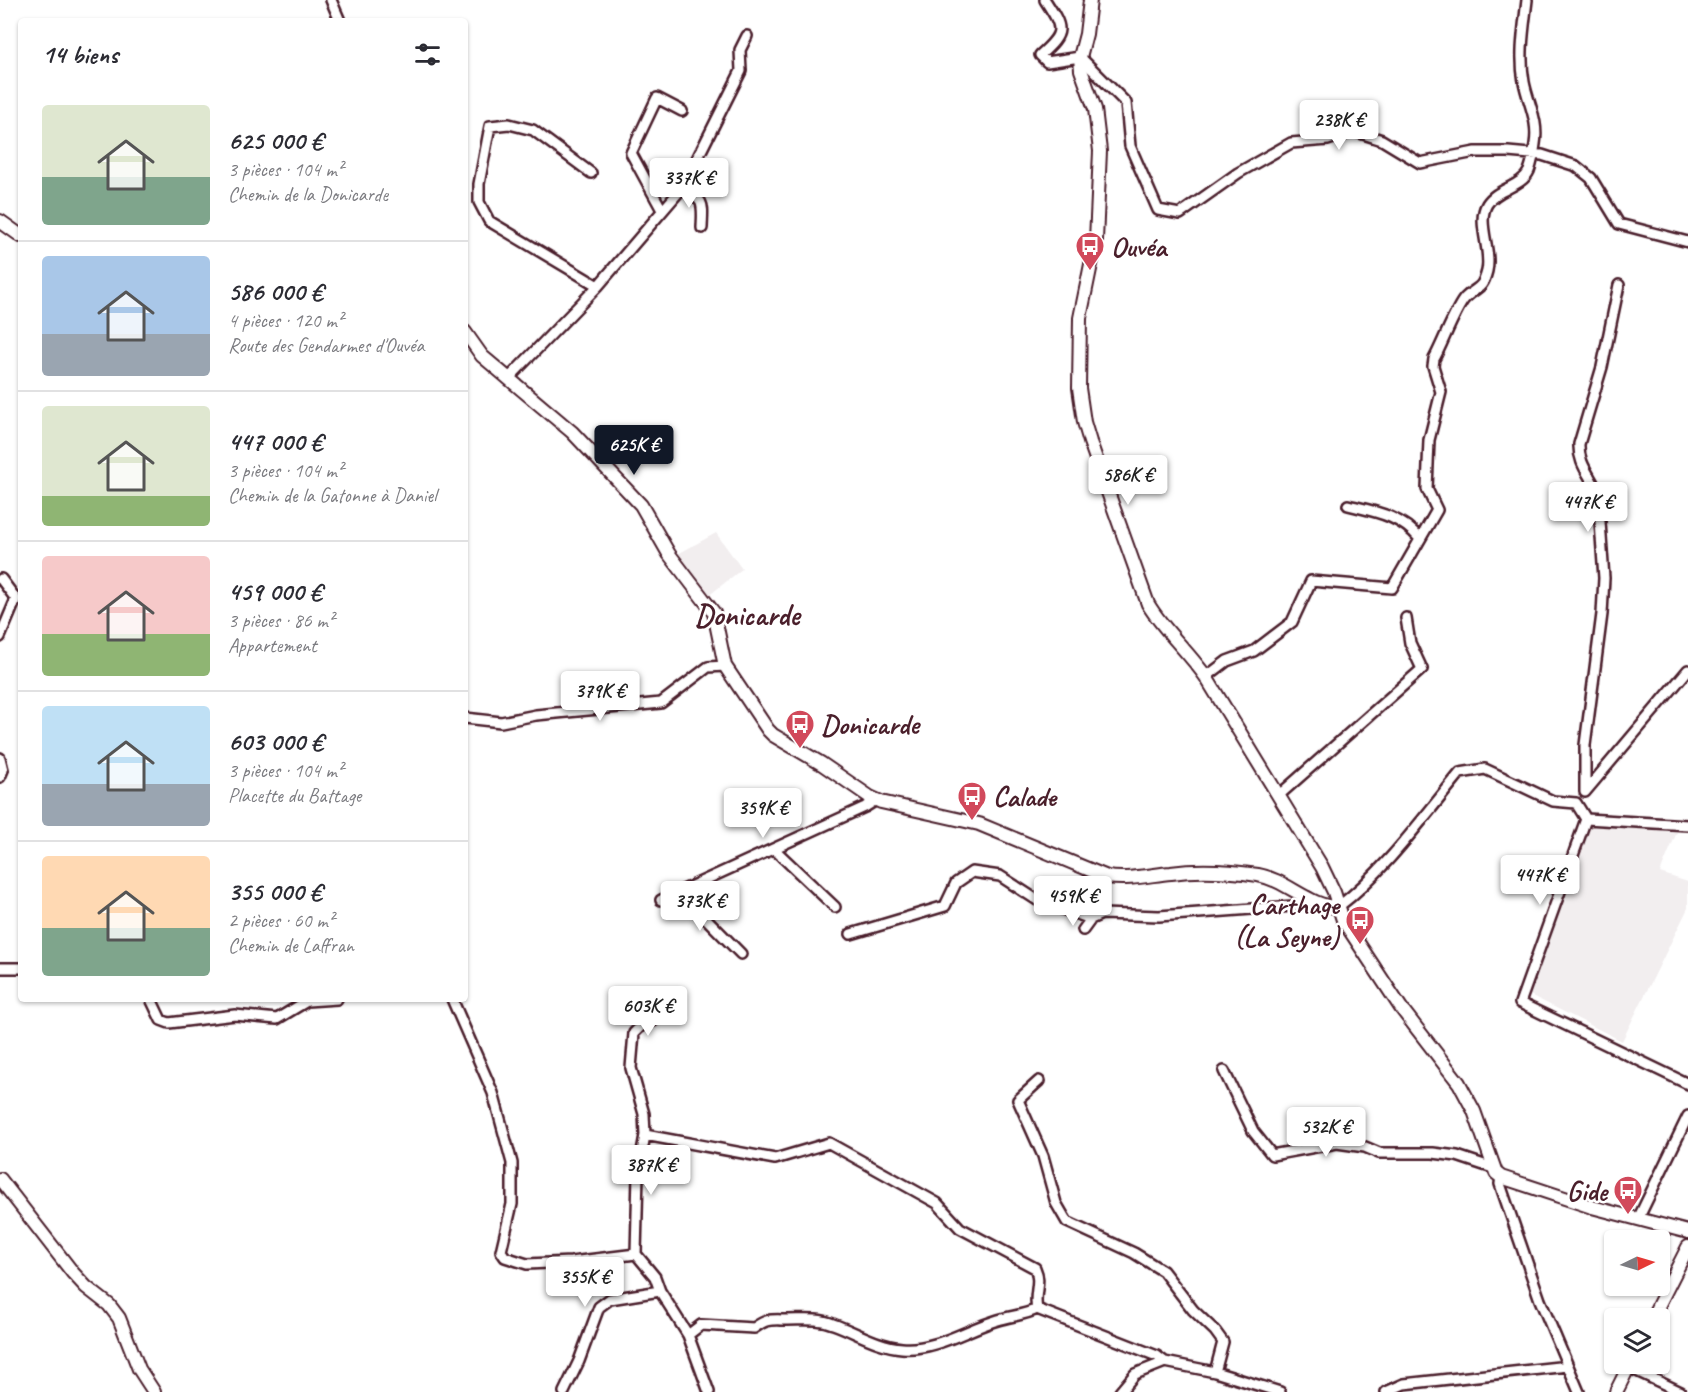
<!DOCTYPE html>
<html lang="fr">
<head>
<meta charset="utf-8">
<style>
	body { margin:0; font-family:Caveat,sans-serif; background:#f7f7f7; color:#2b2b33; height:100vh; display:flex; flex-direction:column; font-size:22px; white-space:nowrap }
	* { box-sizing:border-box; margin:0 }
	p { font-size:20px; color:#7c7c81 }
	.icon { flex:none; width:33px; height:33px; fill:none; stroke:currentColor; stroke-width:2; stroke-linecap:round; stroke-linejoin:round }
	.map { position:relative; flex:1; overflow:hidden }
	.side { position:absolute; left:18px; top:18px; width:450px; height:984px; display:flex; flex-direction:column; background:#fff; border-radius:6px; box-shadow:0 2px 4px #0004 }
	.side>* { flex:none }
	.needle { width:39px; rotate:85deg }
	.buttons { position:absolute; left:1604px; top:1230px; display:grid; gap:12px }
	.buttons a { display:grid; place-items:center; width:66px; height:66px; border-radius:6px; background:#fff; box-shadow:0 2px 4px #0004; font-size:30px }
	.price { position:absolute; translate:-50% -51px; padding:0 14px; border-radius:6px; background:#fff; color:#222; font-size:20px; line-height:39px; filter:drop-shadow(0 2px 3px #0008) }
	.price::after { content:''; position:absolute; left:50%; top:36px; width:18px; height:14px; margin-left:-9px; background:inherit; clip-path:polygon(0 0,100% 0,50% 100%) }
	.price.selected { background:#111827; color:#fff }
	ul { padding:0; list-style:none }
	li { display:flex; align-items:center; gap:18px; height:150px; padding:0 24px }
	li+li { border-top:2px solid #e1e1e2 }
	li span { display:grid; place-items:center; flex:none; width:168px; height:120px; border-radius:6px; color:#555 }
	li>.icon { margin-inline-start:auto }
	span .icon { width:72px; height:72px; fill:#fffc; stroke-width:1 }
	li b { font-size:26px }
	h2 { display:flex; justify-content:space-between; align-items:center; height:72px; padding:0 24px; font-size:26px }
	.map>svg:first-child { display:block }
	.built { fill:#f2eeef }
	.lines { fill:none; stroke-linecap:round; stroke-linejoin:round }
	.minor-casing { stroke:#4a1f2b; stroke-width:14 }
	.tertiary-casing { stroke:#4a1f2b; stroke-width:16 }
	.minor { stroke:#fff; stroke-width:9 }
	.tertiary { stroke:#fff; stroke-width:12 }
	.labels { text-anchor:middle; dominant-baseline:central; stroke-width:5; stroke-linejoin:round; paint-order:stroke }
	.poi-label { font-size:28px; font-weight:bold; fill:#4a1f2b; stroke:#fff; text-anchor:start }
	.neighbourhood-label { font-size:30px; font-weight:bold; fill:#4a1f2b; stroke:#fff }
</style>
</head>
<body>
<div class="map">
<svg width="1688" height="1392" viewBox="0 0 1688 1392">
	<rect width="100%" height="100%" fill="#fff"/>
	<filter id="ink" filterUnits="userSpaceOnUse"><feTurbulence type="fractalNoise" baseFrequency=".0167" numOctaves="2"/><feDisplacementMap in="SourceGraphic" scale="12" xChannelSelector="R" yChannelSelector="G"/><feConvolveMatrix kernelMatrix="1 2 1 2 8 2 1 2 1" color-interpolation-filters="sRGB"/></filter>
	<g filter="url(#ink)">
		<path class="built" d="M 716,533 L 742,569 L 707,597 L 676,555 Z
			M 1590,825 L 1677,832 L 1660,873 L 1688,882 L 1688,908 L 1622,1041 L 1528,994 Z"/>
		<g class="lines">
			<g class="minor-casing">
				<path id="minor" d="M 331,0 L 340,21
					M 1045,0 C 1063,28 1066,32 1040,55 L 1047,62 L 1080,57 L 1126,103 L 1130,146 L 1158,210 L 1180,214 L 1238,173 L 1291,143 L 1328,140 L 1354,131 L 1382,140 L 1420,163 L 1475,152 L 1508,152 L 1542,155 L 1576,166 L 1591,178 L 1619,224 L 1688,242
					M 591,173 L 533,130 L 509,124 L 490,126 L 479,184 L 479,202 L 489,221 L 598,286
					M 683,187 C 705,202 703,202 702,228
					M 662,210 L 631,153 L 657,98 L 682,111
					M 508,379 L 598,286 L 683,187 L 741,71 L 740,50 L 747,36
					M 1348,505 C 1377,512 1401,516 1420,539
					M 0,637 L 16,599 L 1,579
					M 1206,677 L 1227,661 L 1254,651 L 1292,622 L 1311,581 L 1392,588 L 1437,510 L 1427,489 L 1429,440 L 1441,392 L 1433,366 L 1434,359 C 1442,345 1456,307 1465,298 C 1477,286 1482,291 1487,271 C 1492,250 1476,222 1487,204 C 1497,188 1522,187 1529,171 C 1532,163 1534,152 1535,144 C 1539,121 1528,103 1524,82 C 1519,55 1524,27 1527,0
					M 465,718 L 501,722 L 536,715 L 661,703 L 708,667 L 725,666
					M 0,758 L 3,770 L 0,777
					M 1585,792 L 1585,745 L 1602,614 L 1604,578 L 1598,494 C 1591,475 1578,465 1579,444 L 1602,367 L 1619,285
					M 1585,792 L 1688,670
					M 1278,796 L 1422,669 L 1410,643 L 1406,618
					M 1576,803 L 1586,819 L 1688,825
					M 1586,819 L 1520,1003 L 1688,1084
					M 774,849 L 835,907
					M 680,892 L 741,954
					M 661,900 L 865,807 L 876,800
					M 1338,907 C 1385,871 1422,819 1460,773 L 1485,769 L 1553,801 L 1576,803
					M 1083,930 L 1091,919
					M 851,934 L 945,906 L 956,883 L 972,872 L 1000,876 L 1037,900 L 1091,919 L 1102,914 L 1159,916 L 1293,906 L 1308,897
					M 0,968 L 21,968
					M 151,999 L 161,1020 L 169,1023 L 235,1015 L 277,1019 L 307,1001 L 337,999
					M 452,999 L 493,1093 L 512,1163 L 512,1204 L 501,1251 L 505,1257 L 527,1264 L 571,1262 L 636,1254
					M 1224,1071 L 1253,1131 L 1272,1155 L 1337,1143 L 1365,1147 L 1379,1153 L 1433,1153 L 1457,1156 L 1493,1168
					M 1039,1081 L 1018,1100 L 1043,1156 L 1056,1203 L 1067,1222 L 1134,1253 L 1163,1271 L 1193,1310 L 1215,1331 L 1223,1342 L 1215,1372
					M 645,1135 L 775,1159 L 829,1143 L 937,1203 L 960,1228 L 1035,1268 C 1042,1283 1033,1294 1037,1309
					M 1501,1177 L 1500,1184 L 1540,1300 L 1579,1392
					M 1638,1219 L 1688,1116
					M 636,1254 L 638,1174 L 645,1135 L 644,1114 L 631,1068 L 634,1033 L 643,1024 L 653,1021 L 655,1014
					M 636,1254 L 655,1277 L 660,1291 L 688,1335 L 709,1392
					M 688,1335 L 701,1325 L 754,1328 C 768,1318 771,1320 788,1320 C 803,1320 819,1318 833,1324 C 856,1332 877,1346 902,1348 C 935,1351 967,1329 998,1320 C 1011,1316 1025,1315 1037,1309 L 1157,1356 L 1165,1362 L 1215,1372 L 1280,1392
					M 1628,1367 L 1681,1392
					M 564,1392 L 579,1361 L 599,1307 L 610,1299 L 660,1291
					M 1120,1392 L 1135,1374 L 1165,1362
					M 1386,1392 L 1404,1384 L 1568,1366"/>
			</g>
			<g class="tertiary-casing">
				<path id="tertiary" d="M 1090,0 L 1086,34 L 1080,57 L 1081,70 L 1095,109 L 1100,151 L 1096,240 L 1080,318 L 1079,388 L 1084,422 L 1090,442 L 1148,604 C 1164,631 1188,651 1206,677 L 1322,867 L 1334,892 L 1343,920 L 1401,1008 L 1459,1083 L 1474,1111 L 1496,1173 L 1501,1177 L 1592,1207 L 1688,1232
					M 0,221 L 21,236
					M 465,332 L 482,356 L 572,432 L 641,505 L 669,554 L 714,613 L 725,666 L 768,730 L 773,735 L 822,764 L 870,797 L 881,802 L 979,824 L 1107,877 C 1130,880 1149,875 1171,873 C 1199,869 1230,871 1258,875 C 1287,880 1309,907 1338,907
					M 0,1179 L 73,1273 L 86,1287 L 109,1305 L 119,1318 L 139,1369 L 154,1392
					M 1652,1318 L 1688,1247
					M 1616,1392 L 1630,1364"/>
			</g>
			<use href="#minor" class="minor"/>
			<use href="#tertiary" class="tertiary"/>
		</g>
	</g>
	<defs>
		<g id="bus-pin" transform="scale(1.5)"><path d="M0 17L-7.5 6A9.5 9.5 0 1 1 7.5 6Z" fill="#d1495b" stroke="#fff"/><path d="M-5-6H5V4H4V6H2V4H-2V6H-4V4H-5ZM-3.5-4V0h7V-4ZM-3.5 1.2v1.5H-2V1.2ZM2 1.2v1.5H3.5V1.2Z" fill="#fff"/></g>
	</defs>
	<g fill-rule="evenodd">
		<use href="#bus-pin" x="1090" y="246"/>
		<use href="#bus-pin" x="800" y="724"/>
		<use href="#bus-pin" x="972" y="796"/>
		<use href="#bus-pin" x="1360" y="920"/>
		<use href="#bus-pin" x="1628" y="1190"/>
	</g>
	<g class="labels">
		<g class="poi-label">
			<text x="1111" y="246">Ouvéa</text>
			<text x="821" y="724">Donicarde</text>
			<text x="993" y="796">Calade</text>
			<text x="1339" y="904" text-anchor="end">Carthage<tspan x="1339" dy="32">(La Seyne)</tspan></text>
			<text x="1607" y="1190" text-anchor="end">Gide</text>
		</g>
		<g class="neighbourhood-label">
			<text x="747" y="615">Donicarde</text>
		</g>
	</g>
</svg>
<div class="buttons">
<a><svg class="needle" viewBox="-14 -14 28 28"><path d="M0-13l5 13h-10z" fill="#e53935"/><path d="M0 13l5-13h-10z" fill="#7c7c81"/></svg></a>
<a><svg class="icon" aria-label="layers" viewBox="0 0 24 24"><path d="M12 4l9 5-9 5-9-5zM3 14l9 5 9-5"/></svg></a>
</div>
<b class="price" style="left:1339px;top:151px">238K €</b>
<b class="price" style="left:689px;top:209px">337K €</b>
<b class="price selected" style="left:634px;top:476px">625K €</b>
<b class="price" style="left:1128px;top:506px">586K €</b>
<b class="price" style="left:1588px;top:533px">447K €</b>
<b class="price" style="left:600px;top:722px">379K €</b>
<b class="price" style="left:763px;top:839px">359K €</b>
<b class="price" style="left:1540px;top:906px">447K €</b>
<b class="price" style="left:1073px;top:927px">459K €</b>
<b class="price" style="left:700px;top:932px">373K €</b>
<b class="price" style="left:648px;top:1037px">603K €</b>
<b class="price" style="left:1326px;top:1158px">532K €</b>
<b class="price" style="left:651px;top:1196px">387K €</b>
<b class="price" style="left:585px;top:1308px">355K €</b>
<section class="side">
<h2>14 biens<svg class="icon" aria-label="filters" viewBox="0 0 24 24"><path d="M4 7h16M4 17h16"/><circle cx="9" cy="7" r="2"/><circle cx="15" cy="17" r="2"/></svg></h2>
<ul>
<li><span style="background:linear-gradient(#dfe7d0 60%,#7fa58c 0)"><svg class="icon" aria-label="home" viewBox="0 0 24 24"><path d="M3 11l9-7 9 7M6 9v11h12V9"/></svg></span><div><b>625 000 €</b><p>3 pièces · 104 m²</p><p>Chemin de la Donicarde</p></div></li>
<li><span style="background:linear-gradient(#a9c7e8 65%,#9aa5b1 0)"><svg class="icon" aria-label="home" viewBox="0 0 24 24"><path d="M3 11l9-7 9 7M6 9v11h12V9"/></svg></span><div><b>586 000 €</b><p>4 pièces · 120 m²</p><p>Route des Gendarmes d'Ouvéa</p></div></li>
<li><span style="background:linear-gradient(#dfe7d0 75%,#8fb573 0)"><svg class="icon" aria-label="home" viewBox="0 0 24 24"><path d="M3 11l9-7 9 7M6 9v11h12V9"/></svg></span><div><b>447 000 €</b><p>3 pièces · 104 m²</p><p>Chemin de la Gatonne à Daniel</p></div></li>
<li><span style="background:linear-gradient(#f6c9c9 65%,#8fb573 0)"><svg class="icon" aria-label="home" viewBox="0 0 24 24"><path d="M3 11l9-7 9 7M6 9v11h12V9"/></svg></span><div><b>459 000 €</b><p>3 pièces · 86 m²</p><p>Appartement</p></div></li>
<li><span style="background:linear-gradient(#bfe0f5 65%,#9aa5b1 0)"><svg class="icon" aria-label="home" viewBox="0 0 24 24"><path d="M3 11l9-7 9 7M6 9v11h12V9"/></svg></span><div><b>603 000 €</b><p>3 pièces · 104 m²</p><p>Placette du Battage</p></div></li>
<li><span style="background:linear-gradient(#ffd9b3 60%,#7fa58c 0)"><svg class="icon" aria-label="home" viewBox="0 0 24 24"><path d="M3 11l9-7 9 7M6 9v11h12V9"/></svg></span><div><b>355 000 €</b><p>2 pièces · 60 m²</p><p>Chemin de Laffran</p></div></li>
</ul>
</section>
</div>
</body>
</html>
